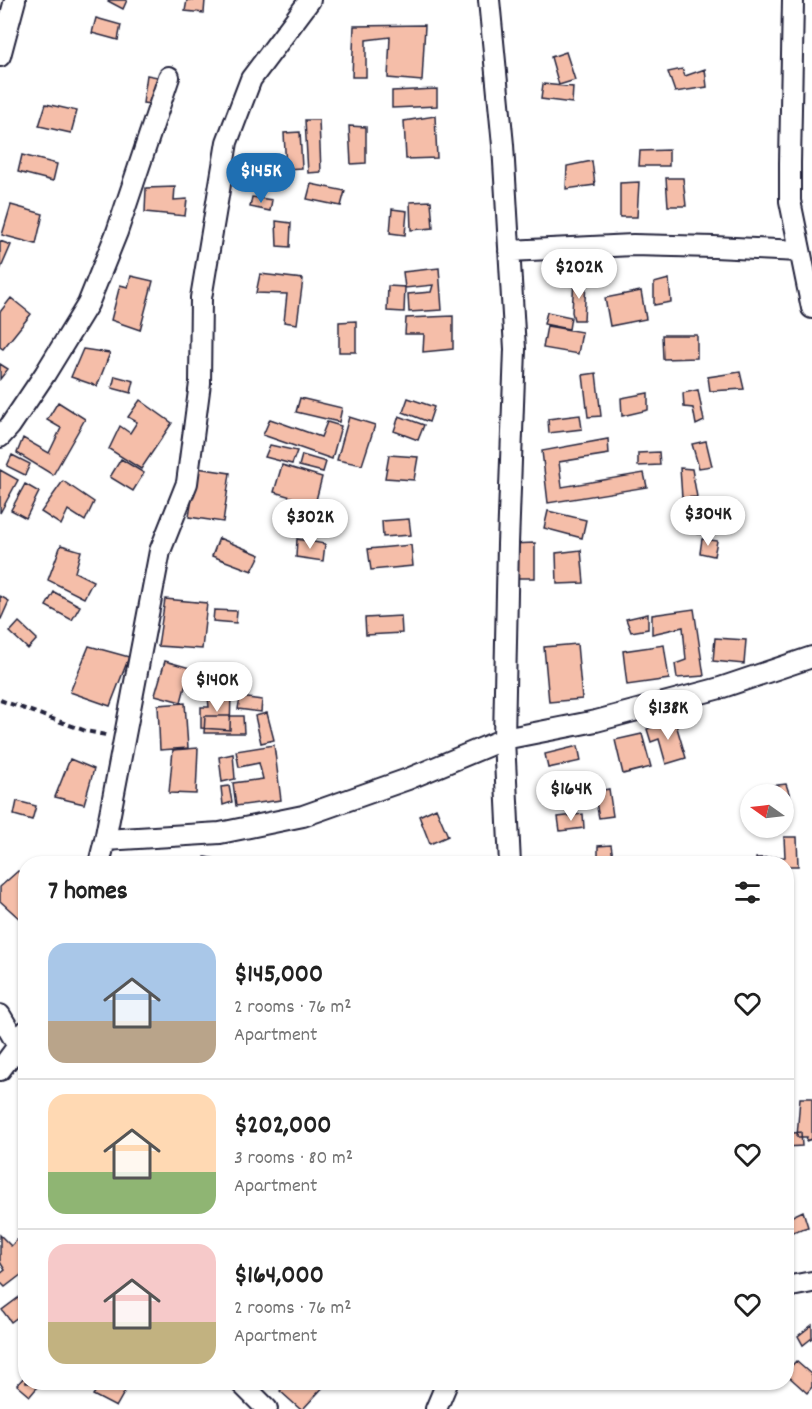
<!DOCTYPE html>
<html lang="en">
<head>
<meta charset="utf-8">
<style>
	body { margin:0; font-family:Dekko,sans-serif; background:#f6f6f6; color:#222; height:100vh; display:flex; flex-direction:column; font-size:22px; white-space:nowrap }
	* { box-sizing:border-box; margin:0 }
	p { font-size:20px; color:#767676 }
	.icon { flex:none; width:33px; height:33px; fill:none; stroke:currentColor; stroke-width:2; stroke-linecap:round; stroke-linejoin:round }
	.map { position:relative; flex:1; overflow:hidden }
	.sheet { position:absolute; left:18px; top:856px; width:776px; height:534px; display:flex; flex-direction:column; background:#fff; border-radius:24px; box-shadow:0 2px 4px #0004 }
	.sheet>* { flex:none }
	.needle { width:39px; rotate:284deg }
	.fabs { position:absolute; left:740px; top:784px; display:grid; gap:12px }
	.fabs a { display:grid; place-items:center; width:54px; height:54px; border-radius:50%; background:#fff; box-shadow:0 2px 4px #0004; font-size:30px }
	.price { position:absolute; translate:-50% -51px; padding:0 14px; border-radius:21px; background:#fff; color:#222; font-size:20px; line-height:39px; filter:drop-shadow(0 2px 3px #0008) }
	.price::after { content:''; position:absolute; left:50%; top:36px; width:18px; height:14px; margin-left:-9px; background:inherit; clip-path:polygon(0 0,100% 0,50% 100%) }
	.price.current { background:#1f6fb2; color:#fff }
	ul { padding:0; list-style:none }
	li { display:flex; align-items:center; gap:18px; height:150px; padding:0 30px }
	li+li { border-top:2px solid #e0e0e0 }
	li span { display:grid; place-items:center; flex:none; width:168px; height:120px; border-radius:18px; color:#555 }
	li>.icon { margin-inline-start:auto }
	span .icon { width:72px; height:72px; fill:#fffc; stroke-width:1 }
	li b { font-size:26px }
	h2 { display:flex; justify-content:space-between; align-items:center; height:72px; padding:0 30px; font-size:26px }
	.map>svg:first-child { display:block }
	.building { fill:#f5bea9; stroke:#22223b; stroke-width:1.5 }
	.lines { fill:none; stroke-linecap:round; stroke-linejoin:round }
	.minor-casing { stroke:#22223b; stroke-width:24 }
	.path { stroke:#22223b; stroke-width:4; stroke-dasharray:6 4.5; stroke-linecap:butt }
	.minor { stroke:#fff; stroke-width:20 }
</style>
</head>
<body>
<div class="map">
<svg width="812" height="1409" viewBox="0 0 812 1409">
	<rect width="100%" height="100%" fill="#fff"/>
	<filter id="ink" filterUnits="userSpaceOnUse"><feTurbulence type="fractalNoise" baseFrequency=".0167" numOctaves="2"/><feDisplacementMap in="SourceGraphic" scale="12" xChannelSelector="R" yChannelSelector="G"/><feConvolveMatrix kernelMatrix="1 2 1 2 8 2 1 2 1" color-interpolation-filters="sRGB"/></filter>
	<g filter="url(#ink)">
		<path class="building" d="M 108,0 L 127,0 L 123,9 L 108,1 Z
			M 187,0 L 205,0 L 204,13 L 185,11 Z
			M 96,18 L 121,25 L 118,40 L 92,33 Z
			M 425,25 L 422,81 L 388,78 L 390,37 L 366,40 L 366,77 L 352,77 L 354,26 Z
			M 566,52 L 575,80 L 559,85 L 551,57 Z
			M 682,69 L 685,76 L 705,69 L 707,87 L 675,92 L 668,72 Z
			M 147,75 L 163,78 L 159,105 L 143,103 Z
			M 543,84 L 573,87 L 572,103 L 541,99 Z
			M 437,89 L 437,106 L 392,108 L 392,91 Z
			M 46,104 L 77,111 L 71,133 L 39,126 Z
			M 435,116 L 437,158 L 406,159 L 404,121 Z
			M 305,120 L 319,120 L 321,172 L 308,173 Z
			M 349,126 L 366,127 L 366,163 L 351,164 Z
			M 300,132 L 302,168 L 286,169 L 284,133 Z
			M 669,150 L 669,166 L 639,166 L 640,151 Z
			M 22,155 L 57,164 L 53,181 L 18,172 Z
			M 592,161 L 595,185 L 566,189 L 567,166 Z
			M 666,178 L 683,178 L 686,206 L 668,206 Z
			M 639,182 L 637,217 L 620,217 L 620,183 Z
			M 311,184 L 345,191 L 341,206 L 307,199 Z
			M 175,187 L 174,200 L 187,199 L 185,216 L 145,212 L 146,188 Z
			M 252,197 L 272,200 L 270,211 L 250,207 Z
			M 431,201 L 433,228 L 411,230 L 410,202 Z
			M 11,205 L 43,214 L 36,244 L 2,235 Z
			M 392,209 L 407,211 L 405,235 L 390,233 Z
			M 276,221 L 291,223 L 290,247 L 277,246 Z
			M 0,241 L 11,245 L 1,268 L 0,267 Z
			M 439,268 L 442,310 L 409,312 L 408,294 L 431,292 L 433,285 L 405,288 L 403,272 Z
			M 260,274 L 303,279 L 297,324 L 284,322 L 287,294 L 256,293 Z
			M 131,276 L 153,281 L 140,330 L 111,320 L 120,285 L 128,287 Z
			M 669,279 L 671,302 L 654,305 L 654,283 Z
			M 574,280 L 586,281 L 584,320 L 574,320 L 572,312 Z
			M 388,286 L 405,287 L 404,312 L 387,311 Z
			M 641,291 L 646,319 L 610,326 L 605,298 Z
			M 11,298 L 31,314 L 3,349 L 0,347 L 0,312 Z
			M 547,312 L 571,317 L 569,329 L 544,324 Z
			M 453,316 L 453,349 L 423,352 L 424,334 L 405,334 L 406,318 Z
			M 356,321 L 356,352 L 339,352 L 339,322 Z
			M 547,326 L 582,332 L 578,354 L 543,348 Z
			M 662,335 L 697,335 L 697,358 L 663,359 Z
			M 83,349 L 110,353 L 97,386 L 71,377 Z
			M 0,364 L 8,369 L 0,379 Z
			M 740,372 L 744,389 L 710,391 L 708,377 Z
			M 596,373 L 601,416 L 588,417 L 583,375 Z
			M 115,376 L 134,381 L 131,393 L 112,388 Z
			M 698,390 L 704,421 L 696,425 L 693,408 L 684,407 L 683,393 Z
			M 648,393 L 648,410 L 622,416 L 621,398 Z
			M 300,398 L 342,408 L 339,422 L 296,412 Z
			M 408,398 L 434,407 L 429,422 L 403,412 Z
			M 140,400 L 172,423 L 141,469 L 109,449 L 120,426 L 130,433 L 137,422 L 128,417 Z
			M 58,402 L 85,419 L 53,475 L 17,453 L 23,438 L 49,453 L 61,428 L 47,420 Z
			M 580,415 L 582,429 L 549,433 L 548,419 Z
			M 399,416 L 424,425 L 418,440 L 394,431 Z
			M 349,417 L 375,425 L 362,465 L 337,460 Z
			M 270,419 L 321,437 L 327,422 L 341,426 L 332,459 L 263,435 Z
			M 608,439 L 609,454 L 559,462 L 562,487 L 644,473 L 647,487 L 548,503 L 542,451 Z
			M 706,441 L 712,466 L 699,468 L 692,444 Z
			M 270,445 L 297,451 L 292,464 L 265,457 Z
			M 659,452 L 660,465 L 638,466 L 638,453 Z
			M 12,455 L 30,464 L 25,475 L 7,466 Z
			M 302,455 L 326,462 L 323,472 L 299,466 Z
			M 389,455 L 418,457 L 414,480 L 385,478 Z
			M 121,459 L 144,473 L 133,491 L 110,477 Z
			M 282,465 L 322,477 L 315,504 L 274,492 Z
			M 197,468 L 230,473 L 223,522 L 189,517 Z
			M 680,468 L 692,469 L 697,497 L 682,498 Z
			M 0,470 L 18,480 L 0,513 Z
			M 63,481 L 94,502 L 85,521 L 68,510 L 61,525 L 41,512 Z
			M 25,484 L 39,492 L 26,518 L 11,510 Z
			M 548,511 L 586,520 L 582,538 L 544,528 Z
			M 315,517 L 332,521 L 328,534 L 312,529 Z
			M 409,519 L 411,535 L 383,537 L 382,521 Z
			M 716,519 L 717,533 L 698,534 L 698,520 Z
			M 219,538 L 260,555 L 252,571 L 212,556 Z
			M 297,539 L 325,544 L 323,561 L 296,557 Z
			M 702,539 L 717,541 L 714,556 L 700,553 Z
			M 535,543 L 535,578 L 509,578 L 509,544 Z
			M 61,545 L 81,551 L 75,572 L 93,581 L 84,598 L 48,580 Z
			M 411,545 L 413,566 L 371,570 L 368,549 Z
			M 581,550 L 584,583 L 557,584 L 556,553 Z
			M 54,592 L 80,606 L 72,620 L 46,606 Z
			M 0,596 L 9,601 L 1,619 L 0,619 Z
			M 165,599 L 207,603 L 202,649 L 158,646 Z
			M 694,609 L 704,676 L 677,678 L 675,664 L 686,660 L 683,627 L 652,634 L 652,615 Z
			M 214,610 L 237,611 L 236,623 L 213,621 Z
			M 648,614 L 648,629 L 631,632 L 626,619 Z
			M 401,616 L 402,633 L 366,635 L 365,618 Z
			M 19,622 L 37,639 L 28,649 L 10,632 Z
			M 715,638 L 746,640 L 744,664 L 713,661 Z
			M 577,644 L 582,699 L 549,702 L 544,647 Z
			M 664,645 L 669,679 L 627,685 L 623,651 Z
			M 89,646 L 129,657 L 110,706 L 70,692 Z
			M 165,661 L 190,668 L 181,702 L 155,695 Z
			M 231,694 L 230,730 L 201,728 L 201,707 L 209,707 L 208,697 Z
			M 240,697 L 262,700 L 261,712 L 238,709 Z
			M 185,703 L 188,748 L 160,750 L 158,705 Z
			M 267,713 L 274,740 L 261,743 L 255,716 Z
			M 205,716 L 243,716 L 244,733 L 204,733 Z
			M 675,721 L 686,758 L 666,764 L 659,739 L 651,742 L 647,729 Z
			M 642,734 L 651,767 L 623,774 L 615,740 Z
			M 274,745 L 281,800 L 236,806 L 233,783 L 263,779 L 259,763 L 239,767 L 236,751 Z
			M 578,746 L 581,761 L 548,768 L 545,754 Z
			M 198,748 L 196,794 L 169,793 L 173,750 Z
			M 233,754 L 235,779 L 222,782 L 219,757 Z
			M 70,759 L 94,769 L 84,804 L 55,797 Z
			M 786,784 L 793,805 L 783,807 L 783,795 L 763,795 L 761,787 Z
			M 229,786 L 232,802 L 223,805 L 221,787 Z
			M 609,789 L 613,816 L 599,818 L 594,792 Z
			M 17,801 L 36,806 L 32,820 L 14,815 Z
			M 436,808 L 448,836 L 430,844 L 419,816 Z
			M 583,814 L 584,828 L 560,831 L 558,817 Z
			M 784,837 L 797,837 L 798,866 L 786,866 L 786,864 L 756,864 L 756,858 L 785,857 Z
			M 611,845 L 614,864 L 584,864 L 598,863 L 598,846 Z
			M 205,857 L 217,859 L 216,864 L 204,864 Z
			M 18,871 L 26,878 L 26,915 L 21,920 L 0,901 L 0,887 Z
			M 800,1098 L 812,1098 L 812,1139 L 806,1141 L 807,1137 L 797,1137 Z
			M 801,1132 L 802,1146 L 786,1147 L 786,1134 Z
			M 803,1211 L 808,1227 L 786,1234 L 786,1219 Z
			M 0,1235 L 11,1246 L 17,1240 L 26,1247 L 26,1271 L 5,1287 L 0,1282 L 0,1274 L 5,1270 L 0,1262 Z
			M 26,1292 L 26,1311 L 11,1322 L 2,1310 Z
			M 812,1325 L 812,1338 L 803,1345 L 798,1336 Z
			M 796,1361 L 812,1375 L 812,1387 L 807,1393 L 786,1374 L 786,1372 Z
			M 26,1375 L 26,1383 L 41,1383 L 30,1396 L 17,1385 Z
			M 102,1383 L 109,1383 L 125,1391 L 116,1407 L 93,1395 Z
			M 287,1383 L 327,1383 L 303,1409 L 300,1409 L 280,1391 Z"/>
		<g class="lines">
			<g class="minor-casing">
				<path id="minor" d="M 489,0 L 503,145 L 515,349 L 508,544 L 504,739 L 510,864
					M 793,0 L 790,163 L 790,201 L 812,308
					M 0,56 L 15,0
					M 509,251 L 633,245 L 714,247 L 800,251
					M 0,437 L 10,426 L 45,374 L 88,304 L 117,232 L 169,77
					M 105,840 L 220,833 L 303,816 L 408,779 L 504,739 L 596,721 L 720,688 L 812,657
					M 99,864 L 105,840 L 160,551 L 187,483 L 200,383 L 201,298 L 227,142 L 251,79 L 310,0
					M 0,1015 L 26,1059
					M 0,1070 L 18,1046 L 26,1031
					M 786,1287 L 812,1282
					M 241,1383 L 267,1409
					M 436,1409 L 447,1383"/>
			</g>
			<path class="path" d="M 0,700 L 86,731 L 106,735"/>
			<use href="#minor" class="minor"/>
		</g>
	</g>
</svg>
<div class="fabs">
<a><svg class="needle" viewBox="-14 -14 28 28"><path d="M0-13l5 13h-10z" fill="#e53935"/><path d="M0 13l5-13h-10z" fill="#767676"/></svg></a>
</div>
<b class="price current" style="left:261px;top:204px">$145K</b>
<b class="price" style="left:579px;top:300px">$202K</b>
<b class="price" style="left:708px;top:547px">$304K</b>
<b class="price" style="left:310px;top:550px">$302K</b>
<b class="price" style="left:217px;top:713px">$140K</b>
<b class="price" style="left:668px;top:741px">$138K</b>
<b class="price" style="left:571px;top:822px">$164K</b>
<section class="sheet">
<h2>7 homes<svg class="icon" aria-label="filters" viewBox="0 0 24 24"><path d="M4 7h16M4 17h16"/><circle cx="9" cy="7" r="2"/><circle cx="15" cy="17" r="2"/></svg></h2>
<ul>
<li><span style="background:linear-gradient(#a9c7e8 65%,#b9a48a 0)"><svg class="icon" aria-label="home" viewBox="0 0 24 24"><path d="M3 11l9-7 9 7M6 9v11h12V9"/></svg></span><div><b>$145,000</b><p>2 rooms · 76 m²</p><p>Apartment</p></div><svg class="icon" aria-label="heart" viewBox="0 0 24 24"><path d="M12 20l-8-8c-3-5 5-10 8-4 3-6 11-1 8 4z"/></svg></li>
<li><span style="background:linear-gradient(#ffd9b3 65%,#8fb573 0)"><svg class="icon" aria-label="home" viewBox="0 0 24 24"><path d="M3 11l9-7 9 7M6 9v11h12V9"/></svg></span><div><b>$202,000</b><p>3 rooms · 80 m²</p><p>Apartment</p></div><svg class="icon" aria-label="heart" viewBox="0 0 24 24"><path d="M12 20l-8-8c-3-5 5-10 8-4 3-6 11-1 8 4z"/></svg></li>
<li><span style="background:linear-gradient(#f6c9c9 65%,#c2b280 0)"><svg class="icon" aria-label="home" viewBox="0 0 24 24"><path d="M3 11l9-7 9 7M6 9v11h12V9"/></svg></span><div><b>$164,000</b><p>2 rooms · 76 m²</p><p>Apartment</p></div><svg class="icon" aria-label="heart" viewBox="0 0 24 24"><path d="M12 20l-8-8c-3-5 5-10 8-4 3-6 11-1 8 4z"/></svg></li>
</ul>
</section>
</div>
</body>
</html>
